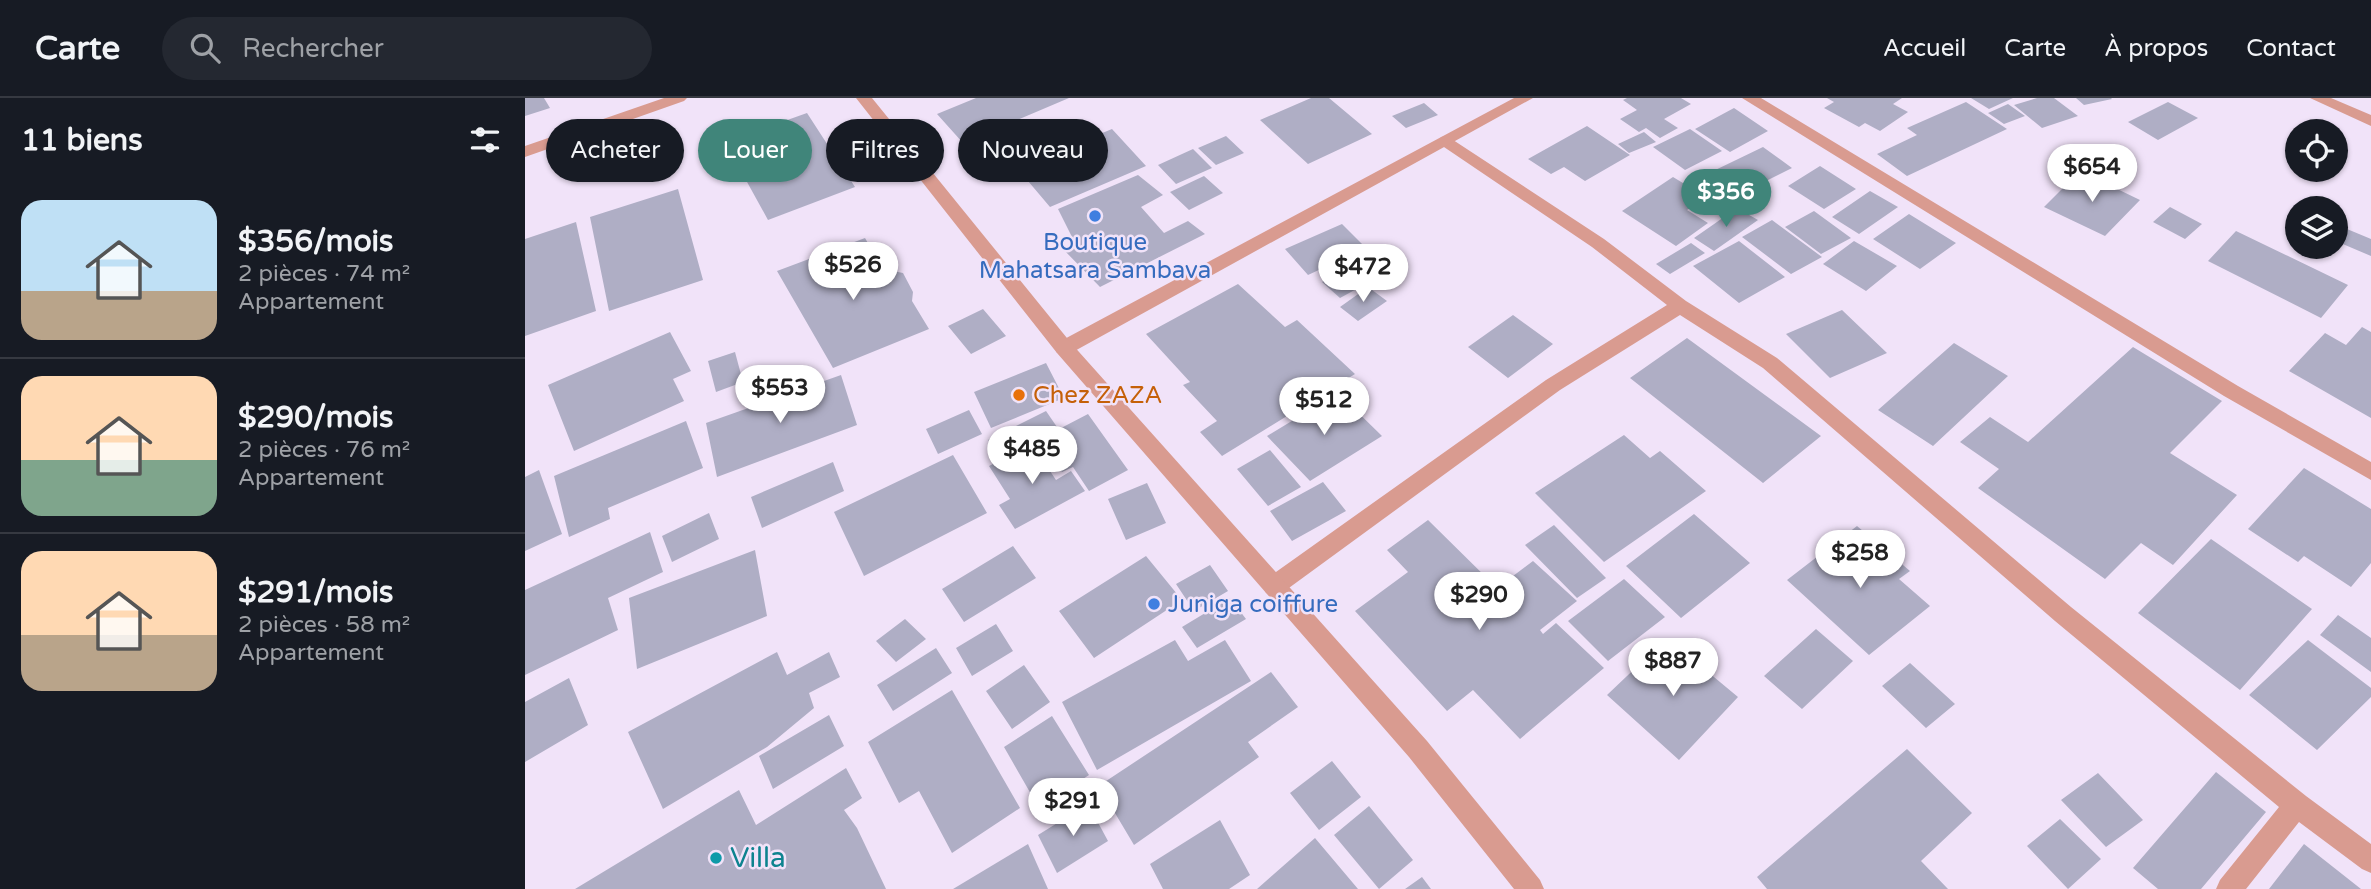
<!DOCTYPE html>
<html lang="fr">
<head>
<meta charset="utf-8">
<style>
	body { margin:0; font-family:"Varela Round",sans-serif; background:#242831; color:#f1f3f6; height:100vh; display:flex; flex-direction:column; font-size:26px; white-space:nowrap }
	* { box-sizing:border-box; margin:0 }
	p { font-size:23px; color:#9ea1a6 }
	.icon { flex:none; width:38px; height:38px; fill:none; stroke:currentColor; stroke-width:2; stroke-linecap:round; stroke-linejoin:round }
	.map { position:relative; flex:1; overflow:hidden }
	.sheet { display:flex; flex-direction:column; background:#171b24; width:525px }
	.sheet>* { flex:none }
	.banner { position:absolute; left:21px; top:21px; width:665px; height:63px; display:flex; gap:14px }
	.controls { position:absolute; left:1760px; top:21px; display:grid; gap:14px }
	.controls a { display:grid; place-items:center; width:63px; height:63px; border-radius:50%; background:#171b24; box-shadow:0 2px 5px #0004; font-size:35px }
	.price { position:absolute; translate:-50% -60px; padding:0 16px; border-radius:24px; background:#fff; color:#222; font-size:23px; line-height:46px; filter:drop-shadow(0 2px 4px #0008) }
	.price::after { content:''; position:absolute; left:50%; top:42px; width:21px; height:16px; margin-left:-10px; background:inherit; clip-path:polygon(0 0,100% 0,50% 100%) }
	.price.on { background:#40857a; color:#fff }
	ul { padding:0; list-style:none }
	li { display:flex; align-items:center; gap:21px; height:175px; padding:0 21px }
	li+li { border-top:2px solid #363941 }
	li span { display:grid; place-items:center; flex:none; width:196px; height:140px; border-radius:21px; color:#555 }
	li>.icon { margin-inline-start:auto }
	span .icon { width:84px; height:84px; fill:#fffc; stroke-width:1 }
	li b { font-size:30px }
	h2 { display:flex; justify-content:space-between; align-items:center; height:84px; padding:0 21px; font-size:30px }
	.pill { padding:0 24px; border-radius:32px; background:#171b24; box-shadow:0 2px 5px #0004; font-size:24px; line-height:63px }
	.pill.on { background:#40857a; color:#fff }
	header { display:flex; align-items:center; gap:42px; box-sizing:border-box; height:98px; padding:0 35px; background:#171b24; border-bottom:2px solid #363941 }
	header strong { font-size:33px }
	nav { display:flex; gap:38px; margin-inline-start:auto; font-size:24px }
	.search { width:490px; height:63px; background:#242831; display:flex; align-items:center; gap:18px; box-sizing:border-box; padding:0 24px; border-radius:38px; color:#9ea1a6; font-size:26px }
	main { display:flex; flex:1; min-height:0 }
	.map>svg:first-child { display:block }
	.building { fill:#afaec5 }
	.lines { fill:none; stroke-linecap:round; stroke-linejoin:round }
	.service { fill:#d99b90; fill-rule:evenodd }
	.minor { fill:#d99b90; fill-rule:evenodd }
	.tertiary { fill:#d99b90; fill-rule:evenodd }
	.shop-dot { fill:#3f7fe0; stroke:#f1e3f9; stroke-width:2.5 }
	.food-dot { fill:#e8710a; stroke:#f1e3f9; stroke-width:2.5 }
	.culture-dot { fill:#0f9aa8; stroke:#f1e3f9; stroke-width:2.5 }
	.labels { text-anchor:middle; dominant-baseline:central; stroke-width:5; stroke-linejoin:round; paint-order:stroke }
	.shop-label { font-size:24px; fill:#366cbe; stroke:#f1e3f9 }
	.food-label { font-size:24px; fill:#c56008; stroke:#f1e3f9; text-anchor:start }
	.near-culture-label { font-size:28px; fill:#0d838f; stroke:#f1e3f9; text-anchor:start }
</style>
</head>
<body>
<header>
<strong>Carte</strong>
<div class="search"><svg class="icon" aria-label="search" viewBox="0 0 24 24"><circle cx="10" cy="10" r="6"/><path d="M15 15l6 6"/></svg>Rechercher</div>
<nav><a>Accueil</a><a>Carte</a><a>À propos</a><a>Contact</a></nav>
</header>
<main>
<section class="sheet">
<h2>11 biens<svg class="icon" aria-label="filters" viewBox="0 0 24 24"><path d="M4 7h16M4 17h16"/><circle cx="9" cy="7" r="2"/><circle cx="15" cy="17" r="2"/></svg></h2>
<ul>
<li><span style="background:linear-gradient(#bfe0f5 65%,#b9a48a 0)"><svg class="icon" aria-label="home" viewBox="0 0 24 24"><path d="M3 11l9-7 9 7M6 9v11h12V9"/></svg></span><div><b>$356/mois</b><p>2 pièces · 74 m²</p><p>Appartement</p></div></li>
<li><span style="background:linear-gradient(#ffd9b3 60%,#7fa58c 0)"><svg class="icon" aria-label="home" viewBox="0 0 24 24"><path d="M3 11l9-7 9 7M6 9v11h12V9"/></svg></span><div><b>$290/mois</b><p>2 pièces · 76 m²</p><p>Appartement</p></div></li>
<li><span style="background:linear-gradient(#ffd9b3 60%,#b9a48a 0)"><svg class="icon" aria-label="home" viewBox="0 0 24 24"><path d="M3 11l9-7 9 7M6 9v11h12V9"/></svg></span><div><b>$291/mois</b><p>2 pièces · 58 m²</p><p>Appartement</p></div></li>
</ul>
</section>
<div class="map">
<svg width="1846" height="791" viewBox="0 0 1846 791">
	<rect width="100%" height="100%" fill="#f1e3f9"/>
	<path class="building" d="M 0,0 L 19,0 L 25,10 L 0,18 Z
		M 451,0 L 544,0 L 438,45 L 412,16 Z
		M 786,0 L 804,0 L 847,36 L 783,66 L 735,22 Z
		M 1102,0 L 1156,0 L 1166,6 L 1139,21 L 1153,30 L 1135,40 L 1121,30 L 1114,34 L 1095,21 L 1112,12 L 1098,2 Z
		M 1302,0 L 1377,0 L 1368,6 L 1383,14 L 1355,33 L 1340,25 L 1334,29 L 1299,10 L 1309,4 Z
		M 1446,0 L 1488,0 L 1464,11 Z
		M 1512,0 L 1529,0 L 1553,18 L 1517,30 L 1489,7 Z
		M 1551,0 L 1586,0 L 1587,1 L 1559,7 Z
		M 1441,4 L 1482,31 L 1382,78 L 1352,56 L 1392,37 L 1382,30 Z
		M 1643,4 L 1673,20 L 1633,42 L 1603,24 Z
		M 899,5 L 913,17 L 881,30 L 867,18 Z
		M 1483,6 L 1500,18 L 1479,26 L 1463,15 Z
		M 1209,10 L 1243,33 L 1205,54 L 1170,31 Z
		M 282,15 L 330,89 L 243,122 L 200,44 Z
		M 1062,28 L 1105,57 L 1060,83 L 1039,69 L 1026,76 L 1003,61 Z
		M 587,31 L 621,68 L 525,109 L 492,70 Z
		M 1165,31 L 1197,53 L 1160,72 L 1128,49 Z
		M 1119,34 L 1131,44 L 1104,55 L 1093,46 Z
		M 701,38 L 719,55 L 691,67 L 673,50 Z
		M 1238,49 L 1267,70 L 1211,98 L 1182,76 Z
		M 668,51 L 687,70 L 651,86 L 633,67 Z
		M 1295,68 L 1331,91 L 1299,111 L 1263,88 Z
		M 1555,73 L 1615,102 L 1580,138 L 1519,109 Z
		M 613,77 L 638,97 L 616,109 L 639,135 L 663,123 L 680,136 L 575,189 L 538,151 L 550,145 L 533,111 Z
		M 679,78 L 698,95 L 664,112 L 645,94 Z
		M 1148,79 L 1181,99 L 1162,112 L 1183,125 L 1151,148 L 1097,113 Z
		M 153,91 L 178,182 L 84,213 L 65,119 Z
		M 1345,93 L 1373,109 L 1334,136 L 1307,119 Z
		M 1645,109 L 1677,126 L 1660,141 L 1628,124 Z
		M 1212,110 L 1233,122 L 1189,153 L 1169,140 Z
		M 1289,113 L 1326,140 L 1296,156 L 1260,129 Z
		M 1384,116 L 1431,145 L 1395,171 L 1348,141 Z
		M 1247,122 L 1297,159 L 1266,176 L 1217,139 Z
		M 51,124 L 71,213 L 0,238 L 0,141 Z
		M 817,126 L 841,150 L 783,177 L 760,151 Z
		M 1822,131 L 1846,141 L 1846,158 L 1813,144 Z
		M 1711,133 L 1823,187 L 1796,220 L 1683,163 Z
		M 340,140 L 358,171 L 378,175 L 388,194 L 387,203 L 404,231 L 308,270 L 252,173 Z
		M 1214,143 L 1260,179 L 1214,205 L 1168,168 Z
		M 1329,143 L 1372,168 L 1341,193 L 1298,166 Z
		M 1166,145 L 1180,155 L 1145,176 L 1131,166 Z
		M 829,166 L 848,182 L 815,200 L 797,184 Z
		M 713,186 L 760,229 L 772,222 L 830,276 L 697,358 L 675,334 L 692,323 L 658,287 L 665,284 L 621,236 Z
		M 843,189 L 862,203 L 833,223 L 815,209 Z
		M 458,211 L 481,238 L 446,256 L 423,228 Z
		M 1317,212 L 1362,255 L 1305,280 L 1261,236 Z
		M 988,217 L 1028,246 L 983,280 L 943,249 Z
		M 1837,229 L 1846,234 L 1846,320 L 1764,273 L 1800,235 L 1821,247 Z
		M 145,234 L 166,273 L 148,281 L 159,303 L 49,353 L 23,287 Z
		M 1162,240 L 1296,338 L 1238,385 L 1105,280 Z
		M 1429,245 L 1483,278 L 1408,348 L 1353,312 Z
		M 1608,249 L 1697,303 L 1645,355 L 1712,397 L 1648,467 L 1616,445 L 1580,481 L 1453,390 L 1474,371 L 1435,344 L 1465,319 L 1503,344 Z
		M 210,254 L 218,284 L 191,294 L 183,263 Z
		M 521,265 L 539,300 L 466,330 L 449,294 Z
		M 316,277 L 332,327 L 192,379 L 181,325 Z
		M 813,295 L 857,338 L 785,383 L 742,338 Z
		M 444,312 L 457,336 L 413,356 L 401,331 Z
		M 521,313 L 532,329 L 474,359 L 463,342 Z
		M 563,316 L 603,372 L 564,393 L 548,369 L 537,374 L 515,341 Z
		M 161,323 L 178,370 L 83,410 L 85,421 L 44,439 L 29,378 Z
		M 1099,337 L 1125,360 L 1135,353 L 1181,393 L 1079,464 L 1010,395 Z
		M 507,346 L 531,382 L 546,373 L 560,393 L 490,431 L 474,407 L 485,401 L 464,368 Z
		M 745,352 L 776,389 L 743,408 L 712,371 Z
		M 428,357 L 462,415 L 339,478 L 309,414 Z
		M 308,364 L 319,393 L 237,430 L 226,399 Z
		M 1779,370 L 1846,411 L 1846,465 L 1826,489 L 1779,458 L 1773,464 L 1723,431 Z
		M 14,372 L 37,436 L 0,453 L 0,379 Z
		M 798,384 L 821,413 L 767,443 L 745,413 Z
		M 622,385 L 641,425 L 601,442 L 583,401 Z
		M 184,415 L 194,441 L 147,464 L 137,438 Z
		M 1169,416 L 1225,465 L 1156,520 L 1101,468 Z
		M 903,422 L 972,490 L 1008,463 L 1052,503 L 1015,532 L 1018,536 L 1031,525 L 1079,570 L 995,641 L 948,592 L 922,613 L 830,513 L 883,474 L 862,452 Z
		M 1029,427 L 1081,480 L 1052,500 L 1000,447 Z
		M 1332,428 L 1385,473 L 1374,481 L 1405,508 L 1344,557 L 1262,482 Z
		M 125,434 L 138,474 L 83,500 L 93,532 L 0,577 L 0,492 Z
		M 1686,441 L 1787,511 L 1715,592 L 1613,515 Z
		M 488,448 L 511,480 L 439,524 L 417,491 Z
		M 230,452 L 242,518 L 112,571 L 104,500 Z
		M 621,458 L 657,502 L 569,560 L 534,513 Z
		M 685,467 L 703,493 L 669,513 L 651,486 Z
		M 1099,481 L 1140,519 L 1083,563 L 1043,523 Z
		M 705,500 L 721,521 L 672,550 L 657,529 Z
		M 1813,517 L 1846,540 L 1846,574 L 1795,537 Z
		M 380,521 L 401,541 L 371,564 L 351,543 Z
		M 471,526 L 488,553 L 447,578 L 431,550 Z
		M 1291,531 L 1328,563 L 1277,611 L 1239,578 Z
		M 1142,540 L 1213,599 L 1154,662 L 1082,597 Z
		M 650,542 L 663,563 L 700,542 L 726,583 L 572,672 L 537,604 Z
		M 1783,542 L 1846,590 L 1846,599 L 1792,652 L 1724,597 Z
		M 411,550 L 427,575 L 368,613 L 352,587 Z
		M 252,554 L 262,577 L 304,554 L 315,579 L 284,595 L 289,610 L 242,649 L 138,711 L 103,634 Z
		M 1385,565 L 1430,606 L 1401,630 L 1357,588 Z
		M 499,567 L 525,604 L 487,631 L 461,593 Z
		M 746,574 L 773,609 L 723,644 L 734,659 L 609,747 L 584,705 L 577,710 L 566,693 Z
		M 44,580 L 63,627 L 0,664 L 0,604 Z
		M 427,592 L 495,710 L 427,755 L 394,693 L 374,705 L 343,644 Z
		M 304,617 L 319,648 L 248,691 L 234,658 Z
		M 527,618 L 564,677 L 514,710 L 479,649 Z
		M 1382,651 L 1447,715 L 1396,763 L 1423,791 L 1242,791 L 1232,779 Z
		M 807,663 L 836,699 L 794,732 L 765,695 Z
		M 321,670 L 337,700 L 319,712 L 332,730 L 361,791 L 50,791 L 214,692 L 231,727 Z
		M 1691,674 L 1741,714 L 1676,791 L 1633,791 L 1608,770 Z
		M 1573,675 L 1618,722 L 1581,749 L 1536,702 Z
		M 563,706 L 583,743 L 532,775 L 513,737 Z
		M 844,708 L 888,762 L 854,791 L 809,737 Z
		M 1535,721 L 1576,761 L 1543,791 L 1502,748 Z
		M 695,722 L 725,777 L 704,791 L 638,791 L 625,766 Z
		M 790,740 L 833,791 L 732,791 Z
		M 503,746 L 523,791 L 428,791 Z
		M 1779,746 L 1836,791 L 1744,791 Z
		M 897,779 L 906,791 L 880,791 Z"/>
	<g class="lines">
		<path class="service" d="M 922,38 L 1079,141 L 1161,203 L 1252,260 L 1546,509 L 1781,698 L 1846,746 L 1846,775 L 1837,771 L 1774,724 L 1721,791 L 1691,791 L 1695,782 L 1754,709 L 1530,523 L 1238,270 L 1155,217 L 1035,292 L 757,495 L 749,498 L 741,495 L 738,488 L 741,481 L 1021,282 L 1142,207 L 1067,149 L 916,47 L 914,43 L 916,39 Z"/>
		<path class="minor" d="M 139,0 L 162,0 L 159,3 L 0,59 L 0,48 Z
			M 989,0 L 1008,0 L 546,255 L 532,255 L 530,250 L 532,245 Z
			M 1217,0 L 1236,0 L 1713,288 L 1846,364 L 1846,382 L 1699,298 Z
			M 1785,0 L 1806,0 L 1846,17 L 1846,28 Z"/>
		<path class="tertiary" d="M 331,0 L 347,0 L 546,245 L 902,643 L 1015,782 L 1019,791 L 989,791 L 884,659 L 532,255 Z"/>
	</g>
	<g class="shop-dot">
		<circle cx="570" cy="118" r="7"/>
		<circle cx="629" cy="506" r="7"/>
	</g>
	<circle class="food-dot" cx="494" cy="297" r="7"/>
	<circle class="culture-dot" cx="191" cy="760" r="7"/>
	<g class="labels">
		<g class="shop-label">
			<text x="570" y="144">Boutique<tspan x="570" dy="28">Mahatsara Sambava</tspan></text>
			<text x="643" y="506" text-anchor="start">Juniga coiffure</text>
		</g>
		<g class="food-label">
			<text x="508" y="297">Chez ZAZA</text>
		</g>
		<g class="near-culture-label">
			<text x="205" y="760">Villa</text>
		</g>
	</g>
</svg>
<div class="controls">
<a><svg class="icon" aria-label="locate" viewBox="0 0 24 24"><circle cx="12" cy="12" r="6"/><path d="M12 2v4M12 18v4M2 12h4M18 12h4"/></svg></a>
<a><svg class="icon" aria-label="layers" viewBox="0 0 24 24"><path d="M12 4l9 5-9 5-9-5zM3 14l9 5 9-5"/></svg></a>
</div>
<b class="price" style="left:1567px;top:106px">$654</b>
<b class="price on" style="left:1201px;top:131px">$356</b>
<b class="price" style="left:328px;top:204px">$526</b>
<b class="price" style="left:838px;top:206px">$472</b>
<b class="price" style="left:255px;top:327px">$553</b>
<b class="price" style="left:799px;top:339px">$512</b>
<b class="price" style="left:507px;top:388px">$485</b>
<b class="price" style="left:1335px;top:492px">$258</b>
<b class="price" style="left:954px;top:534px">$290</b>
<b class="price" style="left:1148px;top:600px">$887</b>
<b class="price" style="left:548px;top:740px">$291</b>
<div class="banner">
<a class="pill">Acheter</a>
<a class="pill on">Louer</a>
<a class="pill">Filtres</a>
<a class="pill">Nouveau</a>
</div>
</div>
</main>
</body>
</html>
